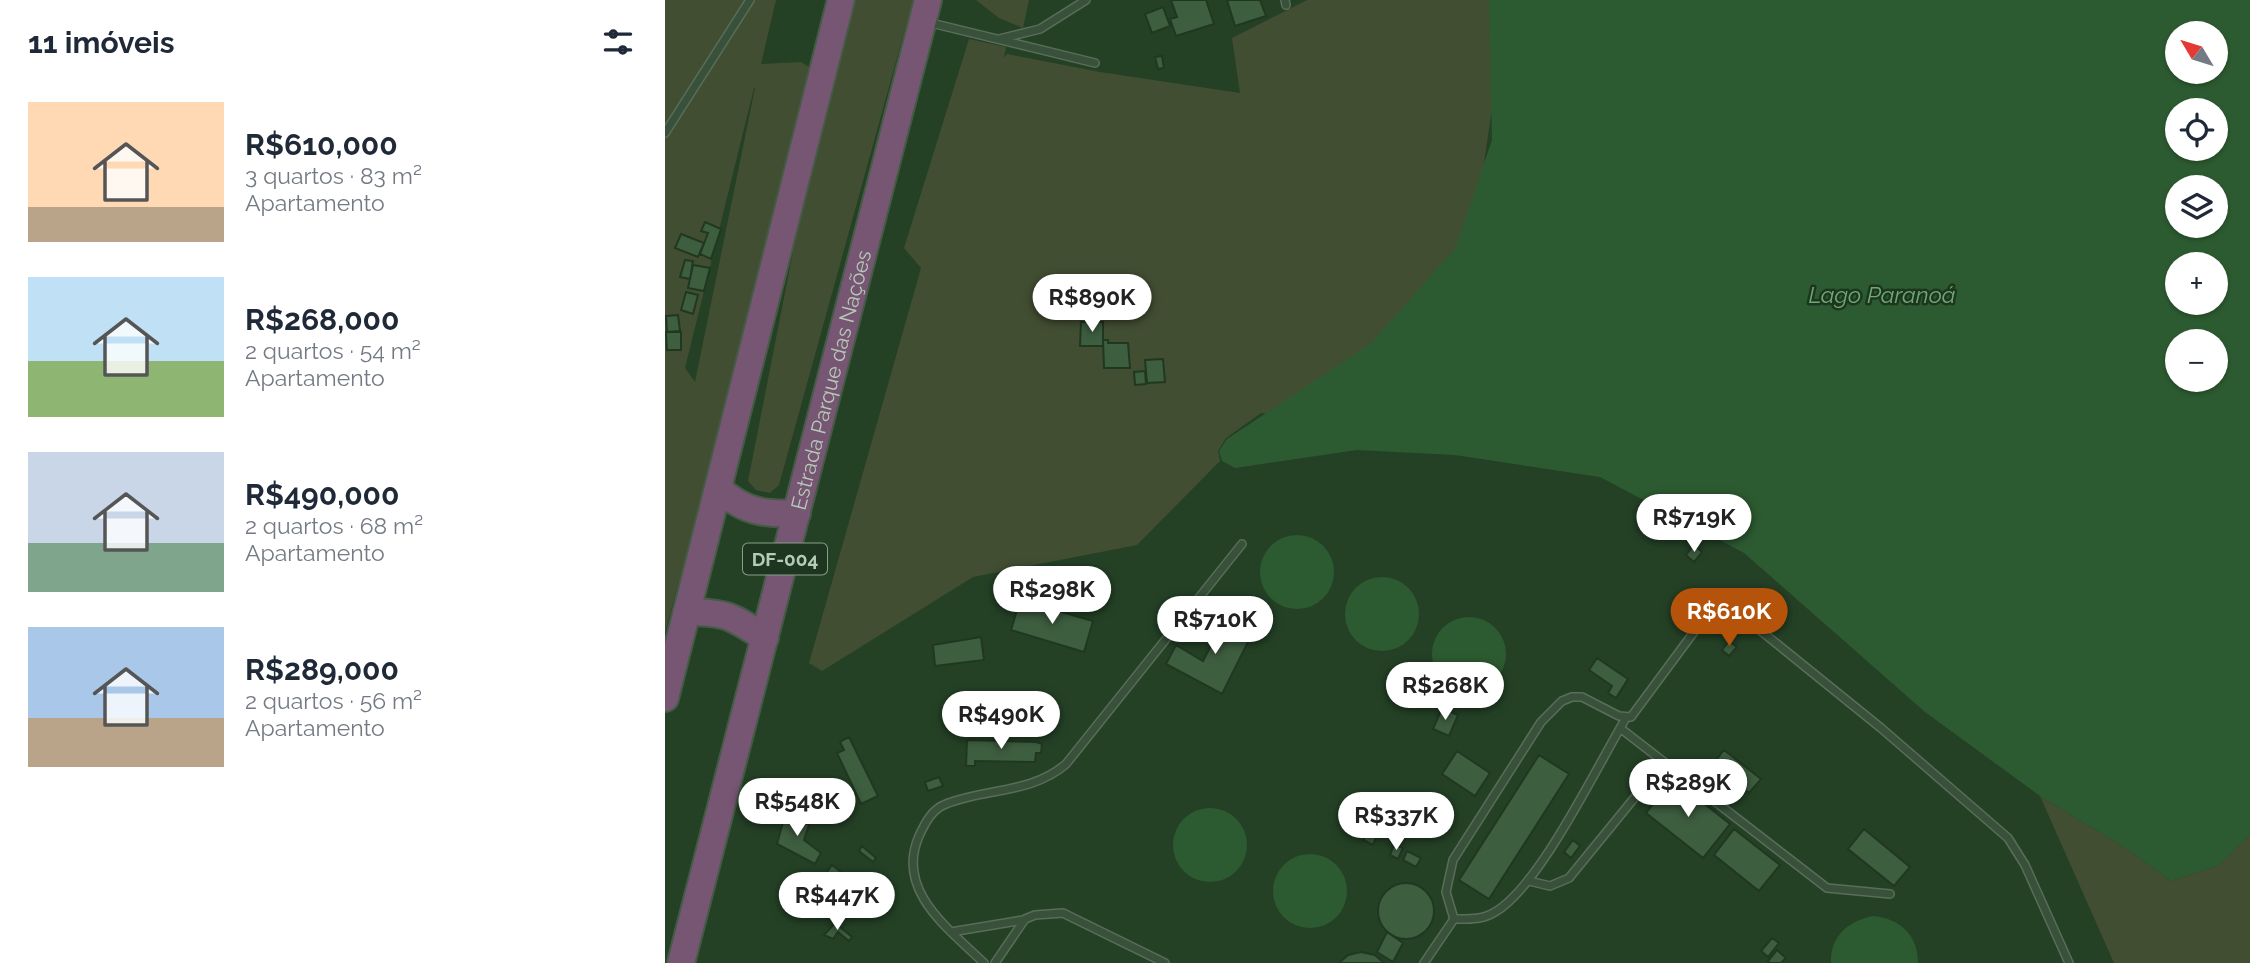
<!DOCTYPE html>
<html lang="pt">
<head>
<meta charset="utf-8">
<style>
	body { margin:0; font-family:Raleway,sans-serif; background:#f2f2f3; color:#1f2937; height:100vh; display:flex; flex-direction:column; font-size:26px; white-space:nowrap }
	* { box-sizing:border-box; margin:0 }
	p { font-size:23px; color:#747a83 }
	.icon { flex:none; width:38px; height:38px; fill:none; stroke:currentColor; stroke-width:2; stroke-linecap:round; stroke-linejoin:round }
	.map { position:relative; flex:1; overflow:hidden }
	.side { display:flex; flex-direction:column; background:#fff; width:665px }
	.side>* { flex:none }
	.needle { width:46px; rotate:308deg }
	.tools { position:absolute; left:1500px; top:21px; display:grid; gap:14px }
	.tools a { display:grid; place-items:center; width:63px; height:63px; border-radius:50%; background:#fff; box-shadow:0 2px 5px #0004; font-size:35px }
	.price { position:absolute; translate:-50% -60px; padding:0 16px; border-radius:24px; background:#fff; color:#222; font-size:23px; line-height:46px; filter:drop-shadow(0 2px 4px #0008) }
	.price::after { content:''; position:absolute; left:50%; top:42px; width:21px; height:16px; margin-left:-10px; background:inherit; clip-path:polygon(0 0,100% 0,50% 100%) }
	.price.selected { background:#b45309; color:#fff }
	ul { padding:0; list-style:none }
	li { display:flex; align-items:center; gap:21px; height:175px; padding:0 28px }
	li span { display:grid; place-items:center; flex:none; width:196px; height:140px; border-radius:0px; color:#555 }
	li>.icon { margin-inline-start:auto }
	span .icon { width:84px; height:84px; fill:#fffc; stroke-width:1 }
	li b { font-size:30px }
	h2 { display:flex; justify-content:space-between; align-items:center; height:84px; padding:0 28px; font-size:30px }
	main { display:flex; flex:1; min-height:0 }
	.map>svg:first-child { display:block }
	.green { fill:#424e32; fill-rule:evenodd }
	.water { fill:#2d5b31; fill-rule:evenodd }
	.building { fill:#3e5e40; stroke:#203821; stroke-width:2 }
	.lines { fill:none; stroke-linecap:round; stroke-linejoin:round }
	.lane-casing { stroke:#576e59; stroke-width:10 }
	.highway-casing { stroke:#445b45; stroke-width:30 }
	.lane { stroke:#39513a; stroke-width:7 }
	.highway { stroke:#775674; stroke-width:26 }
	.labels { text-anchor:middle; dominant-baseline:central; stroke-width:5; stroke-linejoin:round; paint-order:stroke }
	.shield { fill:#1e361f; stroke:#889e8a; stroke-width:2 }
	.shield-label { font-size:19px; font-weight:bold; fill:#b5cbb8 }
	.street-label { font-size:21px; fill:#b5cbb8; stroke:#1e361f }
	.water-label { font-size:23px; font-style:italic; fill:#6dab71; stroke:#1e361f }
</style>
</head>
<body>
<main>
<section class="side">
<h2>11 imóveis<svg class="icon" aria-label="filters" viewBox="0 0 24 24"><path d="M4 7h16M4 17h16"/><circle cx="9" cy="7" r="2"/><circle cx="15" cy="17" r="2"/></svg></h2>
<ul>
<li><span style="background:linear-gradient(#ffd9b3 75%,#b9a48a 0)"><svg class="icon" aria-label="home" viewBox="0 0 24 24"><path d="M3 11l9-7 9 7M6 9v11h12V9"/></svg></span><div><b>R$610,000</b><p>3 quartos · 83 m²</p><p>Apartamento</p></div></li>
<li><span style="background:linear-gradient(#bfe0f5 60%,#8fb573 0)"><svg class="icon" aria-label="home" viewBox="0 0 24 24"><path d="M3 11l9-7 9 7M6 9v11h12V9"/></svg></span><div><b>R$268,000</b><p>2 quartos · 54 m²</p><p>Apartamento</p></div></li>
<li><span style="background:linear-gradient(#c9d6e8 65%,#7fa58c 0)"><svg class="icon" aria-label="home" viewBox="0 0 24 24"><path d="M3 11l9-7 9 7M6 9v11h12V9"/></svg></span><div><b>R$490,000</b><p>2 quartos · 68 m²</p><p>Apartamento</p></div></li>
<li><span style="background:linear-gradient(#a9c7e8 65%,#b9a48a 0)"><svg class="icon" aria-label="home" viewBox="0 0 24 24"><path d="M3 11l9-7 9 7M6 9v11h12V9"/></svg></span><div><b>R$289,000</b><p>2 quartos · 56 m²</p><p>Apartamento</p></div></li>
</ul>
</section>
<div class="map">
<svg width="1585" height="963" viewBox="0 0 1585 963">
	<rect width="100%" height="100%" fill="#244126"/>
	<path class="green" d="M 0,0 L 111,0 L 96,64 L 136,62 L 146,68 L 97,275 L 0,633 ZM 89,88 L 90,88 L 30,382 L 20,368 Z
		M 190,0 L 248,0 L 114,485 L 105,493 L 91,490 L 83,481 L 130,242 Z
		M 311,0 L 364,0 L 358,28 L 334,18 Z
		M 642,0 L 859,0 L 826,115 L 819,163 L 1012,467 L 596,413 L 561,438 L 553,451 L 555,461 L 472,545 L 308,577 L 157,671 L 144,663 L 256,268 L 239,248 L 304,39 L 341,47 L 339,58 L 342,54 L 435,72 L 575,93 L 567,38 Z
		M 1375,796 L 1462,849 L 1506,881 L 1554,865 L 1585,834 L 1585,963 L 1449,963 Z"/>
	<path class="water" d="M 824,0 L 1585,0 L 1585,834 L 1554,865 L 1506,881 L 1462,849 L 1375,796 L 1260,712 L 1079,553 L 935,477 L 790,455 L 692,450 L 570,468 L 557,461 L 554,451 L 562,439 L 704,345 L 790,249 L 827,140 ZM 1512,33 L 1550,33 L 1550,72 L 1512,72 ZM 1512,110 L 1550,110 L 1550,149 L 1512,149 ZM 1550,187 L 1550,226 L 1512,226 L 1512,187 ZM 1512,264 L 1550,264 L 1550,303 L 1512,303 ZM 1512,341 L 1550,341 L 1550,380 L 1512,380 Z
		M595 572a37 37 0 1 1 74 0a37 37 0 1 1-74 0Z
		M680 614a37 37 0 1 1 74 0a37 37 0 1 1-74 0Z
		M767 654a37 37 0 1 1 74 0a37 37 0 1 1-74 0Z
		M508 845a37 37 0 1 1 74 0a37 37 0 1 1-74 0Z
		M608 891a37 37 0 1 1 74 0a37 37 0 1 1-74 0Z
		M 1209,916 C 1235,919 1253,935 1253,963 L 1166,963 C 1165,936 1184,920 1209,916 Z"/>
	<path class="building" d="M 506,0 L 541,0 L 549,24 L 511,36 L 505,19 L 512,17 Z
		M 562,0 L 595,0 L 601,16 L 570,26 Z
		M 498,7 L 505,26 L 487,33 L 480,14 Z
		M 497,56 L 499,68 L 493,69 L 490,57 Z
		M 40,222 L 56,229 L 46,259 L 35,254 L 43,233 L 36,231 Z
		M 16,234 L 39,243 L 33,257 L 10,248 Z
		M 20,260 L 28,261 L 25,279 L 15,277 Z
		M 28,265 L 45,268 L 39,291 L 23,288 Z
		M 21,292 L 33,295 L 28,314 L 16,310 Z
		M 13,315 L 15,331 L 2,332 L 1,316 Z
		M 416,322 L 438,322 L 438,346 L 415,346 Z
		M 1,332 L 16,332 L 16,350 L 2,350 Z
		M 438,340 L 443,340 L 443,343 L 463,343 L 465,368 L 439,368 Z
		M 498,359 L 500,382 L 482,383 L 480,360 Z
		M 480,371 L 481,384 L 470,385 L 469,372 Z
		M 1029,545 L 1037,552 L 1029,562 L 1021,555 Z
		M 355,600 L 428,621 L 419,652 L 346,630 Z
		M 561,616 L 589,630 L 557,694 L 501,664 L 511,645 L 538,661 Z
		M 316,637 L 319,660 L 270,666 L 268,645 Z
		M 1064,641 L 1072,647 L 1064,656 L 1057,650 Z
		M 932,658 L 963,679 L 951,698 L 943,693 L 947,686 L 924,670 Z
		M 777,708 L 793,715 L 784,736 L 768,729 Z
		M 184,737 L 213,796 L 196,804 L 172,753 L 179,750 L 175,742 Z
		M 302,740 L 371,742 L 377,744 L 376,753 L 371,753 L 370,762 L 310,761 L 310,766 L 301,766 Z
		M 1059,750 L 1096,779 L 1084,793 L 1048,764 Z
		M 792,751 L 825,773 L 810,796 L 777,774 Z
		M 874,755 L 904,774 L 824,899 L 794,880 Z
		M 274,777 L 278,786 L 263,791 L 260,782 Z
		M 1008,779 L 1065,824 L 1038,858 L 981,813 Z
		M 121,811 L 144,825 L 139,840 L 156,853 L 150,864 L 112,844 Z
		M 710,819 L 717,822 L 708,845 L 698,840 Z
		M 1069,829 L 1115,865 L 1094,891 L 1049,855 Z
		M 1199,829 L 1245,867 L 1229,886 L 1183,849 Z
		M 908,840 L 915,846 L 906,858 L 899,852 Z
		M 729,845 L 738,848 L 733,859 L 725,855 Z
		M 197,846 L 211,858 L 208,862 L 194,851 Z
		M 742,851 L 756,858 L 751,867 L 738,860 Z
		M 167,865 L 176,872 L 157,895 L 145,885 L 149,881 L 153,884 Z
		M713 911a28 28 0 1 1 56 0a28 28 0 1 1-56 0Z
		M 170,923 L 187,937 L 184,941 L 173,932 L 168,939 L 159,935 Z
		M 722,932 L 738,943 L 728,962 L 712,952 Z
		M 1107,938 L 1114,943 L 1103,957 L 1096,951 Z
		M 1112,950 L 1121,958 L 1116,963 L 1105,963 L 1103,961 Z
		M 696,952 L 710,955 L 719,963 L 674,963 L 683,955 Z"/>
	<g class="lines">
		<g class="lane-casing">
			<path id="lane" d="M 620,0 L 621,5
				M 262,22 L 430,63
				M 334,39 L 375,29 L 421,0
				M 0,133 L 85,0
				M 955,728 L 1162,888 L 1225,894
				M 864,881 L 885,886 L 904,878 L 975,791
				M 789,919 C 804,919 817,920 830,912 C 875,886 932,766 961,718
				M 286,932 L 358,920
				M 319,963 C 284,929 230,891 254,836 C 260,823 267,809 281,804 C 321,788 366,794 401,764 L 577,544
				M 330,963 L 360,919 L 370,915 L 398,913 L 500,963
				M 759,963 L 789,919 L 781,892 L 788,860 L 876,722 L 897,701 L 907,697 L 917,697 L 954,716 L 966,717 L 1043,613 L 1060,606 L 1070,610 L 1216,728 L 1343,838 L 1360,865 L 1404,963"/>
		</g>
		<g class="highway-casing">
			<g id="highway">
				<path d="M 54,489 C 78,511 99,515 132,513"/>
				<path d="M 22,612 C 61,612 67,616 100,638"/>
				<path d="M 0,698 L 176,0"/>
				<path id="s1" d="M 16,963 L 263,0"/>
			</g>
		</g>
		<use href="#lane" class="lane"/>
		<use href="#highway" class="highway"/>
	</g>
	<g class="labels">
		<rect class="shield" x="78" y="543.5" width="84" height="31" rx="5"/>
		<g class="shield-label">
			<text x="120" y="559">DF-004</text>
		</g>
		<g class="street-label">
			<text stroke="none"><textPath href="#s1" startOffset="602">Estrada Parque das Nações</textPath></text>
		</g>
		<g class="water-label">
			<text x="1217" y="294">Lago Paranoá</text>
		</g>
	</g>
</svg>
<div class="tools">
<a><svg class="needle" viewBox="-14 -14 28 28"><path d="M0-13l5 13h-10z" fill="#e53935"/><path d="M0 13l5-13h-10z" fill="#747a83"/></svg></a>
<a><svg class="icon" aria-label="locate" viewBox="0 0 24 24"><circle cx="12" cy="12" r="6"/><path d="M12 2v4M12 18v4M2 12h4M18 12h4"/></svg></a>
<a><svg class="icon" aria-label="layers" viewBox="0 0 24 24"><path d="M12 4l9 5-9 5-9-5zM3 14l9 5 9-5"/></svg></a>
<a>+</a>
<a>−</a>
</div>
<b class="price" style="left:427px;top:334px">R$890K</b>
<b class="price" style="left:1029px;top:554px">R$719K</b>
<b class="price" style="left:387px;top:626px">R$298K</b>
<b class="price selected" style="left:1064px;top:648px">R$610K</b>
<b class="price" style="left:550px;top:656px">R$710K</b>
<b class="price" style="left:780px;top:722px">R$268K</b>
<b class="price" style="left:336px;top:751px">R$490K</b>
<b class="price" style="left:1023px;top:819px">R$289K</b>
<b class="price" style="left:132px;top:838px">R$548K</b>
<b class="price" style="left:731px;top:852px">R$337K</b>
<b class="price" style="left:172px;top:932px">R$447K</b>
</div>
</main>
</body>
</html>
